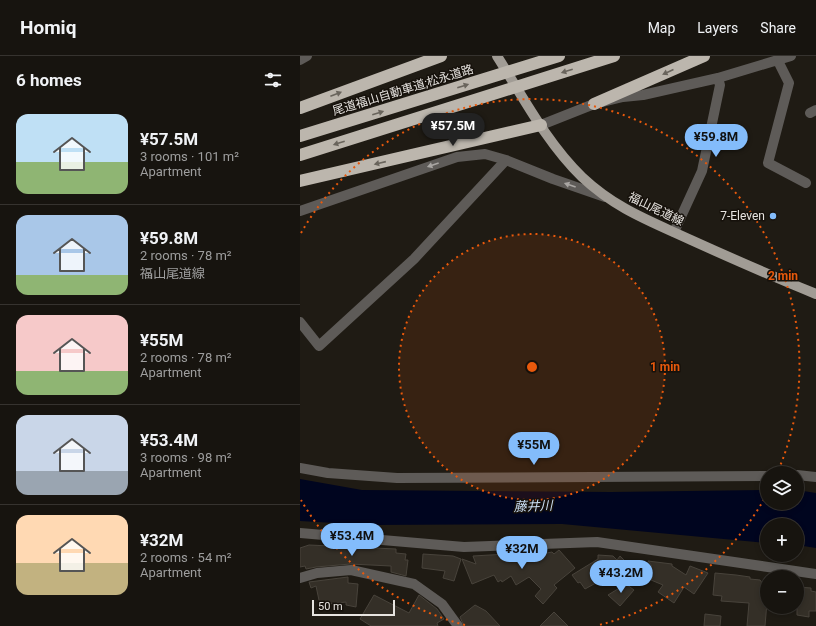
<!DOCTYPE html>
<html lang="en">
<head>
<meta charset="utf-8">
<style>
	body { margin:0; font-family:Roboto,"Noto Sans JP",sans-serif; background:#24211d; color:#f1f3f6; height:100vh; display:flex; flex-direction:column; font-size:15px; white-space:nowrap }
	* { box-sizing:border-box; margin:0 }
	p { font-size:13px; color:#9e9e9e }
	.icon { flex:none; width:22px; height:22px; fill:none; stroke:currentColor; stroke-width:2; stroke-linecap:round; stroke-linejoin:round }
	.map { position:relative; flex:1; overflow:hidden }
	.details { display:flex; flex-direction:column; background:#17140f; width:300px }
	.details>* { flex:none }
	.tools { position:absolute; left:460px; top:410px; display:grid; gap:8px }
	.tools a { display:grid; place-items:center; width:44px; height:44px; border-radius:50%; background:#17140f; box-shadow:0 2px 6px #0003,0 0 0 1px #36332f; font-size:20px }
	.scale { position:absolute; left:12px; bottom:10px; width:83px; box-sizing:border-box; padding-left:4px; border:2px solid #e7e4e0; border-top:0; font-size:11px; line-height:14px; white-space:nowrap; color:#e7e4e0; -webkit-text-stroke:3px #16110b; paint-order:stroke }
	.price { position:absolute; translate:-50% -34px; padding:0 9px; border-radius:14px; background:#83bcfb; color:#111; font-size:13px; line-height:26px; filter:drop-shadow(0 1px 2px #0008) }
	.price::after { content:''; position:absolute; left:50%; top:24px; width:12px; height:9px; margin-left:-6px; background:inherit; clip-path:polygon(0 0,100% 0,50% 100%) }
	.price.active { background:#222; color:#fff }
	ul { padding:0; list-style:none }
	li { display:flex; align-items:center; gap:12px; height:100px; padding:0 16px }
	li+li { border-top:1px solid #36332f }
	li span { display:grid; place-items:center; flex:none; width:112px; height:80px; border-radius:12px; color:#555 }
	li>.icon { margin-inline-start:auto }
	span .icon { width:48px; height:48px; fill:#fffc; stroke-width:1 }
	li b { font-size:17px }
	h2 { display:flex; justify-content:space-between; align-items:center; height:48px; padding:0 16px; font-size:17px }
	header { display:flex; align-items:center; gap:24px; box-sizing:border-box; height:56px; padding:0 20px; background:#17140f; border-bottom:1px solid #36332f }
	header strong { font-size:19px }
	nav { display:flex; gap:22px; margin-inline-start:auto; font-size:14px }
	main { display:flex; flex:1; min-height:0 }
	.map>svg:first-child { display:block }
	.water { fill:#00051f }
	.building { fill:#342f27; stroke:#48433b }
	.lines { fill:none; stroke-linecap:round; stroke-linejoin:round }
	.minor { stroke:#5e5b58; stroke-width:10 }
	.major { stroke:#a19c95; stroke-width:10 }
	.highway { stroke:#bcb6ad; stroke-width:12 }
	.oneway { fill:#69645c }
	.oneway2 { fill:#a9a6a3 }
	.ring { fill:none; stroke:#e8590c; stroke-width:2; stroke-dasharray:2 4 }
	.poi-dot { fill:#83bcfb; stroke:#16110b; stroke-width:1.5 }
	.labels { text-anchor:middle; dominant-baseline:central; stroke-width:3; stroke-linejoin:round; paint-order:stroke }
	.street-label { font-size:12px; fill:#e7e4e0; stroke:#16110b }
	.poi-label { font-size:12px; fill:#e7e4e0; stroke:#16110b; text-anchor:end }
	.water-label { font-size:13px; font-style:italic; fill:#cadef4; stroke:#16110b }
	.centre { fill:#e8590c; stroke:#16110b; stroke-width:2 }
	.ring-label { font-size:12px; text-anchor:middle; font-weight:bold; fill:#e8590c; stroke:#16110b; stroke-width:3; stroke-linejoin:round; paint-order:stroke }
</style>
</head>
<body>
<header>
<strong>Homiq</strong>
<nav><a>Map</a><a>Layers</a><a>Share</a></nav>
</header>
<main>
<section class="details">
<h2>6 homes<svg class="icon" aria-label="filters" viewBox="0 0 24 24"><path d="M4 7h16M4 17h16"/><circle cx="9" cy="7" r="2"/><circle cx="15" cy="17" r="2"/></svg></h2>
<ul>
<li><span style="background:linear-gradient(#bfe0f5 60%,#8fb573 0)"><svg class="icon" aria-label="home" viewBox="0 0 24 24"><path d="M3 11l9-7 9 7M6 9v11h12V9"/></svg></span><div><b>¥57.5M</b><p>3 rooms · 101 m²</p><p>Apartment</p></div></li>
<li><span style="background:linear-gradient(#a9c7e8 75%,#8fb573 0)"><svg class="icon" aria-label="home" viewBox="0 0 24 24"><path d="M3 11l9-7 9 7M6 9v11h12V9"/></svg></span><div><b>¥59.8M</b><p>2 rooms · 78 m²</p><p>福山尾道線</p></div></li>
<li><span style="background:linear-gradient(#f6c9c9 70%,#8fb573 0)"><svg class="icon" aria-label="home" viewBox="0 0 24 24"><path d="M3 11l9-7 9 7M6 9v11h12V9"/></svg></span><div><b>¥55M</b><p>2 rooms · 78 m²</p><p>Apartment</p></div></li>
<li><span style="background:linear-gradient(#c9d6e8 70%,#9aa5b1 0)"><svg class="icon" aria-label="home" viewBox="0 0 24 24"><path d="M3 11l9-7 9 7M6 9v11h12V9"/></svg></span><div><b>¥53.4M</b><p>3 rooms · 98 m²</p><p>Apartment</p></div></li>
<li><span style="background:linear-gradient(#ffd9b3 60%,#c2b280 0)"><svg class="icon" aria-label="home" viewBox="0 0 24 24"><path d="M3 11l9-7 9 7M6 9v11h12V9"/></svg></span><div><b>¥32M</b><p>2 rooms · 54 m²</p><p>Apartment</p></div></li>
</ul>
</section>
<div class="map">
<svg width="516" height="570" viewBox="0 0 516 570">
	<rect width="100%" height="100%" fill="#1f1b14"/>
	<path class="water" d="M 0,423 L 62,434 L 311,436 L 467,434 L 467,447 L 497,447 L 497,434 L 516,437 L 516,492 L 497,489 L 497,469 L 467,469 L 467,487 L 262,468 L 69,469 L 0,465 Z"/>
	<path class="building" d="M 9,489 L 96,493 L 96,497 L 106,498 L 105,504 L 108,504 L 106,520 L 91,516 L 91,510 L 50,508 L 16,511 L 6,513 L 5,510 L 0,511 L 0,492 Z
		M 259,494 L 275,512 L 254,529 L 257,532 L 243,548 L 235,540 L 241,533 L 229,521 L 216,529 L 211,520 L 202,526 L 201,524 L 198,526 L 194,519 L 172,528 L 162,503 L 176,508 L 173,500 L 207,498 L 208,500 L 225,503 L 233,496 L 236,499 L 252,496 L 254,498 Z
		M 123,498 L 153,500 L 161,503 L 154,525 L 143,522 L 145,515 L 122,512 Z
		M 298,499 L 313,500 L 317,504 L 320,500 L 328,508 L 315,516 L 312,515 L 314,517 L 285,533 L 280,526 L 278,527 L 272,519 L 298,503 Z
		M 348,505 L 372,508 L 372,510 L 386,519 L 390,510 L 408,517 L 394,538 L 384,531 L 374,547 L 358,536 L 363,529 L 351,524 L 353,521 L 339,519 L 352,510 Z
		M 415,517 L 436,519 L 450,521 L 450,523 L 460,524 L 463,528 L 462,543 L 467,546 L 465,570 L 447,570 L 449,547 L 421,545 L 422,540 L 413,539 Z
		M 48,521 L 48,527 L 58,528 L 56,551 L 46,549 L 46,546 L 20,549 L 16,530 L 11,532 L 9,526 Z
		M 326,528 L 334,534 L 320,550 L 308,539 Z
		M 497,531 L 511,532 L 511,535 L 516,536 L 516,555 L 509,555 L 509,561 L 497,559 Z
		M 74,539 L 109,557 L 119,539 L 137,553 L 144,563 L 137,567 L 138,570 L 71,570 L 60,563 Z
		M 175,549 L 186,555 L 200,570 L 164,570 L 160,561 Z
		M 254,556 L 268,570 L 240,570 Z
		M 405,558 L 421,560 L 420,570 L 404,570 Z"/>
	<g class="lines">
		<path class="minor" d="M 0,4 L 7,0
			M 478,5 L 489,27 L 468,107 L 506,127
			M 510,57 L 516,54
			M 241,69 L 294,48 L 323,41 L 343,39 L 418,22 L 491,0
			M 0,155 L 157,101 L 185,98 L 206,104 L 253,123 L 305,141
			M 374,176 L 402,115 L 420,29 L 418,22
			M 0,266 L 19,290 L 114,203 L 206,104
			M 0,412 L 28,417 L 97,422 L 467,420
			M 497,419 L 516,421
			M 0,477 L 164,491 L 297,486 L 516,518
			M 0,522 L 17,517 L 51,514 L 114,528 L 142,548 L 158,570"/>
		<path class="major" d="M 197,0 C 223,41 247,87 282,121 C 316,153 350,165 391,184 C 433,203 474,221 516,238"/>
		<path class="highway" d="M 294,48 L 404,0
			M 0,52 L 141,0
			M 0,80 L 259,0
			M 0,99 L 314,0
			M 0,125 L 241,69"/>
	</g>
	<defs><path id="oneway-solid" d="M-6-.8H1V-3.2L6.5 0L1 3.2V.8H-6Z"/></defs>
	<g class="oneway">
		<use href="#oneway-solid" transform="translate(267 15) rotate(163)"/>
		<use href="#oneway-solid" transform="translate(368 16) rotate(156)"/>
		<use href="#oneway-solid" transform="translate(163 30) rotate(-18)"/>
		<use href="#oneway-solid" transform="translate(36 38) rotate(-21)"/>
		<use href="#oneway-solid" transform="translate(78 57) rotate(-17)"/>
		<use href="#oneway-solid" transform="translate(39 87) rotate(163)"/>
		<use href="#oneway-solid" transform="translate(80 107) rotate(167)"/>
	</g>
	<g class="oneway2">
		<use href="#oneway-solid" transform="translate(133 109) rotate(161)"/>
		<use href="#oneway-solid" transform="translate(270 129) rotate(-161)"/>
	</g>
	<circle cx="232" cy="311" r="133" fill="#e8590c" fill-opacity=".12"/>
	<g class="ring">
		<circle cx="232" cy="311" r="133"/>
		<path d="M467 438A267 267 0 0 1 299 569M165 569A267 267 0 0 1 1 444M1 177A267 267 0 0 1 478 415"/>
	</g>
	<circle class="poi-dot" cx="473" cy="160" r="4"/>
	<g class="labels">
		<g class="street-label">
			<text transform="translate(103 34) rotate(-17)">尾道福山自動車道;松永道路</text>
			<text transform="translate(356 153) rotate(26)">福山尾道線</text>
		</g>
		<g class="poi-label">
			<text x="465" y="160">7-Eleven</text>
		</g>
		<g class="water-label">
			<text transform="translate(233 450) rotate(-2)">藤井川</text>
		</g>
	</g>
	<circle cx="232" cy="311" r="6" class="centre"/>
	<g class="ring-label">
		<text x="483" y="224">2 min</text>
		<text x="365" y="315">1 min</text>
	</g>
</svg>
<div class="tools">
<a><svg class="icon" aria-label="layers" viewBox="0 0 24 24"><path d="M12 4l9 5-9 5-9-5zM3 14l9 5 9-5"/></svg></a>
<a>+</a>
<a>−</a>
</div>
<div class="scale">50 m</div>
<b class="price active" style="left:153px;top:91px">¥57.5M</b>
<b class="price" style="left:416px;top:102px">¥59.8M</b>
<b class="price" style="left:234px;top:410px">¥55M</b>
<b class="price" style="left:52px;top:501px">¥53.4M</b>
<b class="price" style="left:222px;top:514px">¥32M</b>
<b class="price" style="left:321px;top:538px">¥43.2M</b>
</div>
</main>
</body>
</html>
